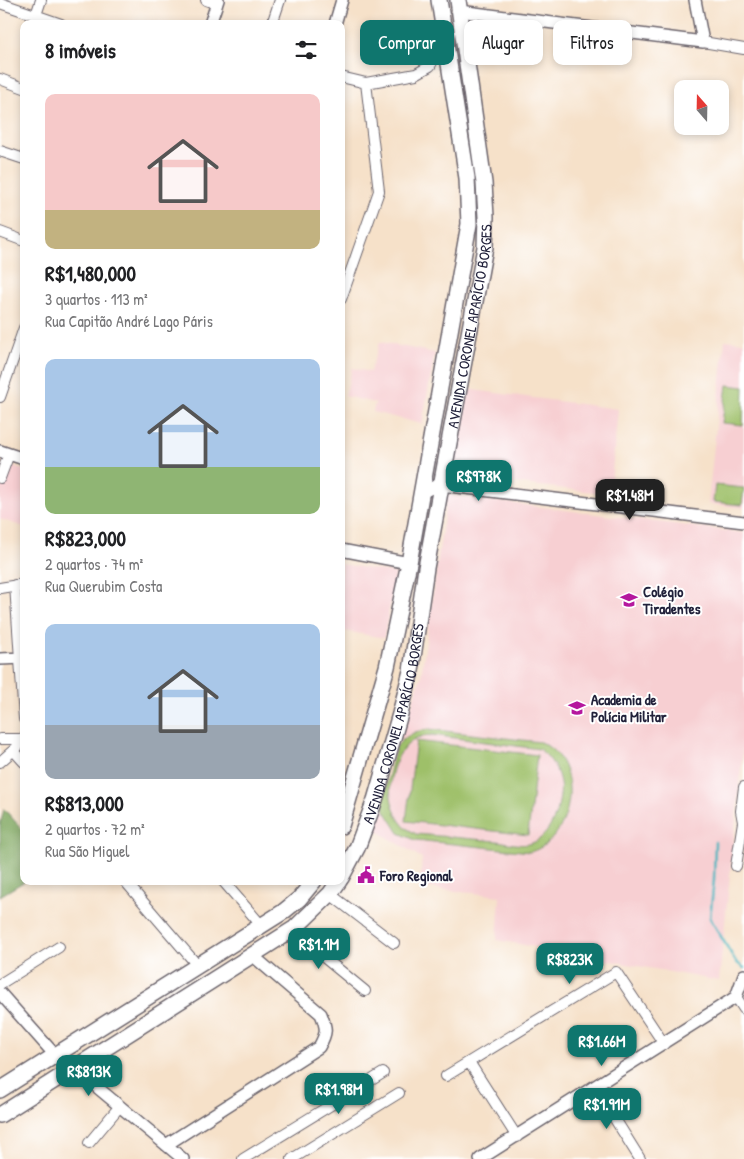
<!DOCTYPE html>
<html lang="pt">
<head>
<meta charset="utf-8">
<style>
	body { margin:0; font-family:"Patrick Hand",sans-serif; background:#f2f2f2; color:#202124; height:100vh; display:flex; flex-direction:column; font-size:19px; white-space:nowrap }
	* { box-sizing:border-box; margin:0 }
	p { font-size:16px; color:#757577 }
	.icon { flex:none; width:28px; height:28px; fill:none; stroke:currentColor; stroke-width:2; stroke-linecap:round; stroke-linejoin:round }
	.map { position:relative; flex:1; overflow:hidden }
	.details { position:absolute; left:20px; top:20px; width:325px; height:865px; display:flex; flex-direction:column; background:#fff; border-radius:10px; box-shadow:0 2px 8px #0003 }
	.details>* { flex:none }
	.hud { position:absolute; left:360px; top:20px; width:309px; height:45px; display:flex; gap:10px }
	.needle { width:32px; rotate:340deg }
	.buttons { position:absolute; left:674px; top:80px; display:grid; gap:10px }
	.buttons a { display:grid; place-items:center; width:55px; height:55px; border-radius:10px; background:#fff; box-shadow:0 2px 8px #0003; font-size:25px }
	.price { position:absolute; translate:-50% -42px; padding:0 11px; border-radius:10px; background:#0f766e; color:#fff; font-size:16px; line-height:32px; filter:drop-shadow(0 1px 2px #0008) }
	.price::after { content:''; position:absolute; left:50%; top:30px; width:15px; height:11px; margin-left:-8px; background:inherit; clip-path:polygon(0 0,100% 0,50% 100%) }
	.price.current { background:#222; color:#fff }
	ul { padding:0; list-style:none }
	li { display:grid; align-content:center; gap:10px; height:265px; padding:0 25px }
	li span { display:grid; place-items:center; height:155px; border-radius:10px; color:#555 }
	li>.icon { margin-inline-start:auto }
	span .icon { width:90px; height:90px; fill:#fffc; stroke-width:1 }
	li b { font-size:21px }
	h2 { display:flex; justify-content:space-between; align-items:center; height:60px; padding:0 25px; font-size:21px }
	.chip { padding:0 18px; border-radius:10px; background:#fff; box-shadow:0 2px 8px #0003; font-size:18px; line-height:45px }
	.chip.current { background:#0f766e; color:#fff }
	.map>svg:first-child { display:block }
	.built { fill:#f7cfd2 }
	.green { fill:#9ec069; stroke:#607152; fill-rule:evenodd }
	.forest { fill:#7ea65d; stroke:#50644c }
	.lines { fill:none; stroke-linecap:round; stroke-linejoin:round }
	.stream { stroke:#46b5bf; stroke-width:2.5 }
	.minor-casing { stroke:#6c656d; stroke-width:12 }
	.tertiary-casing { stroke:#6c656d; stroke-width:14 }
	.primary-casing { stroke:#6c656d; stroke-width:18 }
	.minor { stroke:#fff; stroke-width:10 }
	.tertiary { stroke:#fff; stroke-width:11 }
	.primary { stroke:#fff; stroke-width:15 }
	.labels { text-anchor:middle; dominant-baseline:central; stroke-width:4; stroke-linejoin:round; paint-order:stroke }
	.street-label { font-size:15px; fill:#22223b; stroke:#fff }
	.poi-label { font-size:15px; font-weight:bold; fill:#22223b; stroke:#fff; text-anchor:start }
</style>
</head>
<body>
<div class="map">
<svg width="744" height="1159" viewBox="0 0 744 1159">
	<rect width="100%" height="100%" fill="#fff"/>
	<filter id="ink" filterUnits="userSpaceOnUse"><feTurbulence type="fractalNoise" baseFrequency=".02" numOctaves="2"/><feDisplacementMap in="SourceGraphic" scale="10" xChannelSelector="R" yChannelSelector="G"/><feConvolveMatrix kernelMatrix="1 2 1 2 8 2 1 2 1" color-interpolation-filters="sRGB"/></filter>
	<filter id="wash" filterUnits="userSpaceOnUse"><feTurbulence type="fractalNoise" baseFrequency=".0096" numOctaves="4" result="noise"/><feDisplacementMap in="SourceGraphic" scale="20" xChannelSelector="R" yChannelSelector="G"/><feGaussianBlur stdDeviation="1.12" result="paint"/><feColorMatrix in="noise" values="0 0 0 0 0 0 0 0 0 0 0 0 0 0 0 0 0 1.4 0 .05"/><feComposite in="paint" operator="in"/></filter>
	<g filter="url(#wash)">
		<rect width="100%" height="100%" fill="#f6e1c9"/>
		<path class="built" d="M 725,340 L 744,342 L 744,508 L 708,504 Z
			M 380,342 L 435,353 L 422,424 L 373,412 L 375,403 L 345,396 L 352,368 L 370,372 Z
			M 466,389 L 618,409 L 610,494 L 452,476 Z
			M 9,465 L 24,470 L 24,527 L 0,519 L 0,491 Z
			M 447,495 L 744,533 L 744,739 L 719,981 L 497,940 L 500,896 L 420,887 L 422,858 L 371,827 L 421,677 Z
			M 341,564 L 396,573 L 384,638 L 345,631 L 341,623 Z"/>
		<path class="green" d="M 727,385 L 744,387 L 743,425 L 722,423 Z
			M 715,485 L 744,488 L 742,505 L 713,502 Z
			M 428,729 L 540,742 C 585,761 575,840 530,852 L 415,840 L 399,833 L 385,811 L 382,801 L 396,747 L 403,739 L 415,732 ZM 432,735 L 539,749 C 553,759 563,778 560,796 C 558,813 548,841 528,844 C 519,846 506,842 497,841 C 470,839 443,836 416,834 C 412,831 406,829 403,825 C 383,801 387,759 413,740 C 419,736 426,736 432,735 Z
			M 416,741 L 537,755 L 528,835 L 406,821 Z"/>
		<path class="forest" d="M 4,809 L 24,831 L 25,881 L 0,896 L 0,825 Z"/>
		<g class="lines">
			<path class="stream" d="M 715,842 L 714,880 L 710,918 L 736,962 L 744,968"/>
		</g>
	</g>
	<g filter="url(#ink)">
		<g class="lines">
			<g class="minor-casing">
				<path id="minor" d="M 206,0 L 217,4
					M 0,3 L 61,24
					M 36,15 L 41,0
					M 272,24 L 280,0
					M 703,42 L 744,49
					M 341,77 L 366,83 L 416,74 L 430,66 L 436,55 L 442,32
					M 0,79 L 24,88
					M 0,151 L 24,159
					M 0,232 L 24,241
					M 341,299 L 379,191 L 366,83
					M 0,397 L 24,328
					M 0,478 L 9,454
					M 15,585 L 24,719
					M 0,588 L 24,584
					M 0,739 L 24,739
					M 14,751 L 24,762
					M 0,762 L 24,741
					M 736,866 L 743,822 L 741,811 L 744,787
					M 125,881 L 198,966
					M 223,881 L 262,926
					M 330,894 L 394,943
					M 295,928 L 304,941 L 365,991
					M 0,984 L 59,947
					M 736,997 L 744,1009
					M 469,1062 L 517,1137
					M 446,1076 L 616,972 L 664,1044
					M 595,1087 L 640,1159
					M 89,1143 L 120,1106
					M 243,1159 L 383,1073
					M 292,1159 L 399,1093"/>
			</g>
			<g class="tertiary-casing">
				<path id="tertiary" d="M 459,11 L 703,42 L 695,0
					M 210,24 L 218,0
					M 335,24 L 342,0
					M 0,451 L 24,459
					M 420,494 L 435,486 L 441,485 L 744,522
					M 341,550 L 409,563
					M 0,659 L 24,658
					M 0,993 L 55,1055 L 74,1068 L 183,1159
					M 166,1145 L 319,1047 C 327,1033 327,1029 321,1014 L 252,955
					M 480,1159 L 736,997 L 744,975"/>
			</g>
			<g class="primary-casing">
				<g id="primary">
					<path d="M 341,826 L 387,667 L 409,563 L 469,224 L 467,178 L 439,0"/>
					<path id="s1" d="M 341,878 L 357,848 L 375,800 L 400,714 L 411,671 L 426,568 L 485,247 L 486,217 L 484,183 L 458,0"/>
					<path d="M 0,1090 L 283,912 L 299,899 L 314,881"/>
					<path d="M 0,1115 L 295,928 L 330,894 L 339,881"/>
				</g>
			</g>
			<use href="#minor" class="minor"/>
			<use href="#tertiary" class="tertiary"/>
			<use href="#primary" class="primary"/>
		</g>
	</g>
	<defs>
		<g id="school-bare" transform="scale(1.35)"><path d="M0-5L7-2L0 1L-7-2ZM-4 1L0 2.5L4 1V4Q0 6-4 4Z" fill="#b5179e" stroke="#fff" stroke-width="2.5" paint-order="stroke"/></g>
		<g id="university-bare" transform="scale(1.35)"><path d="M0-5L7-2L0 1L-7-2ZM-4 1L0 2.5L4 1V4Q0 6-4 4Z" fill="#b5179e" stroke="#fff" stroke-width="2.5" paint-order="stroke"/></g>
		<g id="civic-bare" transform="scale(1.35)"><path d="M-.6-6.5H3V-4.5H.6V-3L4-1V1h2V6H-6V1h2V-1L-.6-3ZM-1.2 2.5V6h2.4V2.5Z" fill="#b5179e" stroke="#fff" stroke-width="2.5" paint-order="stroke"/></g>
	</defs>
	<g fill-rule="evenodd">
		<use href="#school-bare" x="629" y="600"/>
		<use href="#university-bare" x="577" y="708"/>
		<use href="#civic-bare" x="366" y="875"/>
	</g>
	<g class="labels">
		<g class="street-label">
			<text stroke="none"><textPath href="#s1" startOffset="569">AVENIDA CORONEL APARÍCIO BORGES</textPath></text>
			<text stroke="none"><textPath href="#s1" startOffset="164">AVENIDA CORONEL APARÍCIO BORGES</textPath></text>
		</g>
		<g class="poi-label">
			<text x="643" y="591">Colégio<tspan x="643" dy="17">Tiradentes</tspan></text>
			<text x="591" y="699">Academia de<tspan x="591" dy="17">Polícia Militar</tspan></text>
			<text x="380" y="875">Foro Regional</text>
		</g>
	</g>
</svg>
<div class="buttons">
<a><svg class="needle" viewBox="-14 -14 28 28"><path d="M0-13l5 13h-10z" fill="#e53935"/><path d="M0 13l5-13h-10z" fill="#757577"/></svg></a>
</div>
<b class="price" style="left:479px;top:502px">R$978K</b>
<b class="price current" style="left:630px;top:521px">R$1.48M</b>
<b class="price" style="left:319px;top:970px">R$1.1M</b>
<b class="price" style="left:570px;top:985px">R$823K</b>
<b class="price" style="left:602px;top:1067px">R$1.66M</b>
<b class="price" style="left:89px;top:1097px">R$813K</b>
<b class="price" style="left:339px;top:1115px">R$1.98M</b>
<b class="price" style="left:607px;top:1130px">R$1.91M</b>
<div class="hud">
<a class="chip current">Comprar</a>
<a class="chip">Alugar</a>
<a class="chip">Filtros</a>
</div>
<section class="details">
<h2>8 imóveis<svg class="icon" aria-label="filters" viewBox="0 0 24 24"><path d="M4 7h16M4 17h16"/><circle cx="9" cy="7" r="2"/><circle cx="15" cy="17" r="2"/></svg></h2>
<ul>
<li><span style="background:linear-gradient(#f6c9c9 75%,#c2b280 0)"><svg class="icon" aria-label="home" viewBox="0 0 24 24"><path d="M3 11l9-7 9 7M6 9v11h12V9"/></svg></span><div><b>R$1,480,000</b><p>3 quartos · 113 m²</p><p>Rua Capitão André Lago Páris</p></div></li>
<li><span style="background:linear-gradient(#a9c7e8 70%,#8fb573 0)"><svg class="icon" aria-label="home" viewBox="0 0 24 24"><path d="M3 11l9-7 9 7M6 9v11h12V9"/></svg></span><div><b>R$823,000</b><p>2 quartos · 74 m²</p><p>Rua Querubim Costa</p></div></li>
<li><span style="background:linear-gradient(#a9c7e8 65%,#9aa5b1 0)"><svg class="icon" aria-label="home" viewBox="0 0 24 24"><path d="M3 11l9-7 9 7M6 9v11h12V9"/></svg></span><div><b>R$813,000</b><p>2 quartos · 72 m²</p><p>Rua São Miguel</p></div></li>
</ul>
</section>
</div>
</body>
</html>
